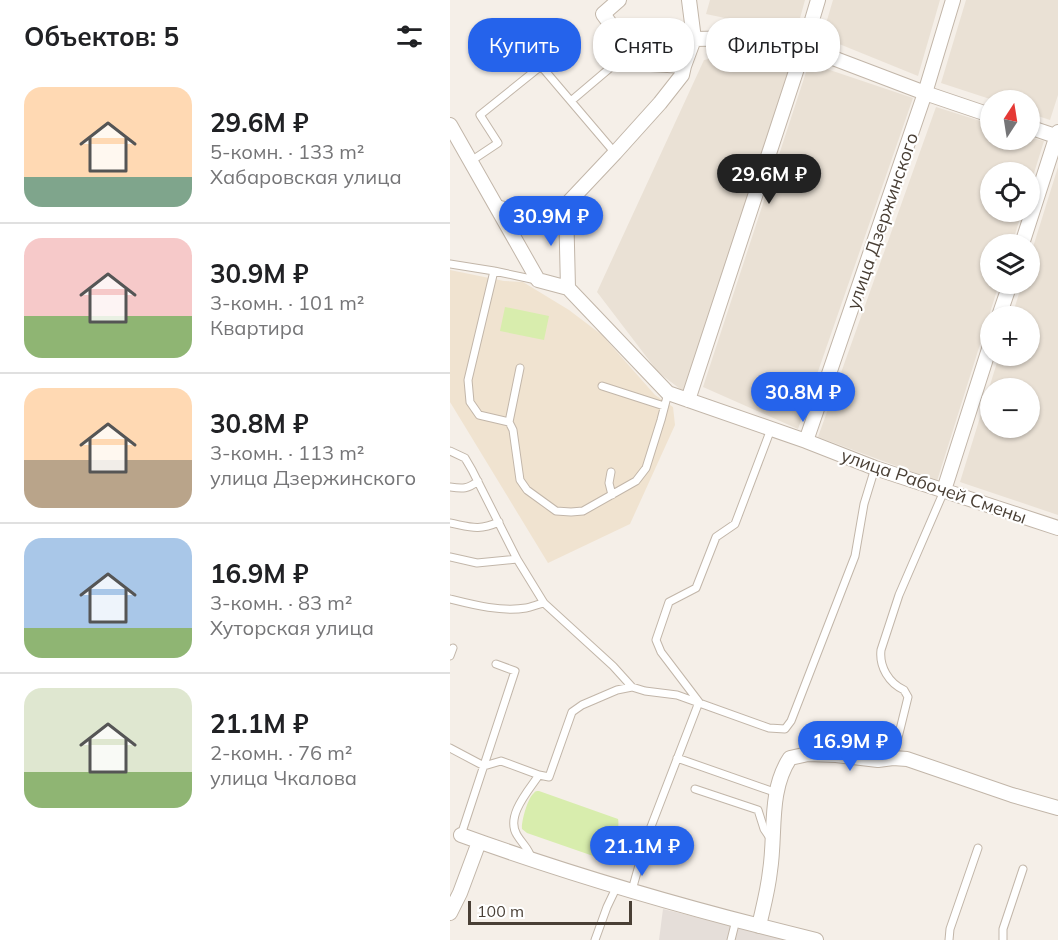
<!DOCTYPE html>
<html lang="ru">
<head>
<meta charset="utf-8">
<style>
	body { margin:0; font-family:Mulish,sans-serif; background:#f6f6f6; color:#202124; height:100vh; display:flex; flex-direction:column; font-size:22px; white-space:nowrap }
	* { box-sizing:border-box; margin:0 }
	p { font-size:20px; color:#757577 }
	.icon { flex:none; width:33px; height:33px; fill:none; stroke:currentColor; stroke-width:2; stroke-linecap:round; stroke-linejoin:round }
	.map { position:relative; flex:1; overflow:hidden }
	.panel { display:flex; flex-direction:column; background:#fff; width:450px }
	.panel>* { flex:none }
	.guide { position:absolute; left:18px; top:18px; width:500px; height:54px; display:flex; gap:12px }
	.needle { width:39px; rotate:12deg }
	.tools { position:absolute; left:530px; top:90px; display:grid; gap:12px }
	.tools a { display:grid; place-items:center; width:60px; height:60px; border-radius:50%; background:#fff; box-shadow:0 2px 4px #0004; font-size:30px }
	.scale { position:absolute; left:18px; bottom:15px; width:164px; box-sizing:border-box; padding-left:6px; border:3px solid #493f35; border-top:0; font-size:16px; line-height:21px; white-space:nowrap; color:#493f35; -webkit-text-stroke:4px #fff; paint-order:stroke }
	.price { position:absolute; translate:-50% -51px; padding:0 14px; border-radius:21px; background:#2563eb; color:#fff; font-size:20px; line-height:39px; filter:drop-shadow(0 2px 3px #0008) }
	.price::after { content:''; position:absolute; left:50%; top:36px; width:18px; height:14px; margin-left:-9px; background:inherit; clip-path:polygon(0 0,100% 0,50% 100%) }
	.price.active { background:#222; color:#fff }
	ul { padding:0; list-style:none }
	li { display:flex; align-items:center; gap:18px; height:150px; padding:0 24px }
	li+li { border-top:2px solid #e0e0e0 }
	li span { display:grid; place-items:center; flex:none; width:168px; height:120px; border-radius:18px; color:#555 }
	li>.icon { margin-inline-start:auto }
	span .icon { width:72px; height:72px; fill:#fffc; stroke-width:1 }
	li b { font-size:26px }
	h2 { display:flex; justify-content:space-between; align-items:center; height:72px; padding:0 24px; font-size:26px }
	.tag { padding:0 21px; border-radius:24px; background:#fff; box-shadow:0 2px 4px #0004; font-size:21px; line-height:54px }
	.tag.active { background:#2563eb; color:#fff }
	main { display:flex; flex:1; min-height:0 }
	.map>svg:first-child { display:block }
	.residential { fill:#eae1d5; fill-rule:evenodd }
	.industrial { fill:#e5ded9 }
	.education { fill:#f0e3d0 }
	.green { fill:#d8edad }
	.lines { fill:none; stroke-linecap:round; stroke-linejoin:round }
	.lane-casing { stroke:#c2b6a9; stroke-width:9 }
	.street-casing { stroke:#c2b6a9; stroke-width:16 }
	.lane { stroke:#fff; stroke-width:7 }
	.street { stroke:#fff; stroke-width:14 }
	.labels { text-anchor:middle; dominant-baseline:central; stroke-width:4.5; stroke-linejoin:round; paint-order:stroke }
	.street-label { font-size:18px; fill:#493f35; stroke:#fff }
</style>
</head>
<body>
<main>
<section class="panel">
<h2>Объектов: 5<svg class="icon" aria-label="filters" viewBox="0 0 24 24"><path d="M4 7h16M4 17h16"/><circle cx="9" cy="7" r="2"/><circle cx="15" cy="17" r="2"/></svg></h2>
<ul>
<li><span style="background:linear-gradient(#ffd9b3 75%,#7fa58c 0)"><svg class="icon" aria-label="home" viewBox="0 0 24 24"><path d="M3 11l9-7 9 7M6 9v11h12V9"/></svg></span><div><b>29.6M ₽</b><p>5-комн. · 133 m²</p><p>Хабаровская улица</p></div></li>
<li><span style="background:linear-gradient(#f6c9c9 65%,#8fb573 0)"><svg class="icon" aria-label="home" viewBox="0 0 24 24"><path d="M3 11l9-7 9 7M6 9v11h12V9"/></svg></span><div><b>30.9M ₽</b><p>3-комн. · 101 m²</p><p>Квартира</p></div></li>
<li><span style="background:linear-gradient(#ffd9b3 60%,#b9a48a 0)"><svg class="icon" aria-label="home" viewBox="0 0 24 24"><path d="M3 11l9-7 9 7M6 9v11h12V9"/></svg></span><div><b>30.8M ₽</b><p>3-комн. · 113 m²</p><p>улица Дзержинского</p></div></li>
<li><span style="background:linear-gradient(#a9c7e8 75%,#8fb573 0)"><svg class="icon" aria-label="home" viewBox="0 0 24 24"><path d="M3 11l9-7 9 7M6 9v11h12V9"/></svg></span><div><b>16.9M ₽</b><p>3-комн. · 83 m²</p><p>Хуторская улица</p></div></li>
<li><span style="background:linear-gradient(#dfe7d0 70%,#8fb573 0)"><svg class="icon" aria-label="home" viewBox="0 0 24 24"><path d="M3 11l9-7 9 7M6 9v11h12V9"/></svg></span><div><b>21.1M ₽</b><p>2-комн. · 76 m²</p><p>улица Чкалова</p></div></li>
</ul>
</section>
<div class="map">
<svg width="608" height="940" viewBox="0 0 608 940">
	<rect width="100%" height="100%" fill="#f5efe8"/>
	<path class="residential" d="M 260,0 L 355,0 L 346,33 L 256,14 Z
		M 383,0 L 490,0 L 468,76 L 372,37 Z
		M 516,0 L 608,0 L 608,95 L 600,120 L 579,113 L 579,100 L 543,100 L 491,83 Z
		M 291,52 L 345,58 L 234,392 L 208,372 L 147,292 L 254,60 Z
		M 359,63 L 463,98 L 348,429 L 253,387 Z
		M 486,107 L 540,124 L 540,140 L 579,140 L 579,137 L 594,141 L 579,189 L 579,172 L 540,172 L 540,212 L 572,212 L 562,244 L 540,244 L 540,284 L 549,284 L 487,481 L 368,437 Z
		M 608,167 L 608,515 L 510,482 L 549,356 L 579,356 L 579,316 L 562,316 L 572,284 L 579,284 L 579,260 ZM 579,388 L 579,428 L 540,428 L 540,388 Z"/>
	<path class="industrial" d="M 213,909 L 339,940 L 209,940 Z"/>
	<path class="education" d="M 0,270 L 54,281 L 73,282 L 119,310 L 152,335 L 205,395 L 223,407 L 225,425 L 180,524 L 98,563 L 0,402 Z"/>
	<path class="green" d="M 55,307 L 99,316 L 94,340 L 50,331 Z
		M 89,791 L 168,819 C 170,827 165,848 159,854 C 155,858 154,857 149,858 L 77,833 L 72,829 C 71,822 78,797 84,793 C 85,791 87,791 89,791 Z"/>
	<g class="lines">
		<g class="lane-casing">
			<path id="lane" d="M 121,101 L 180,51
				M 21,161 L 48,143 L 30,115 L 91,66 L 165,153
				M 44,203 L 65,208 L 116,205
				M 0,264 L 44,271 L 86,280
				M 44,271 L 18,380 L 20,402 L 29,415 L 59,422 L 70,368
				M 152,386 L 214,406
				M 59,422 L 63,430 L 70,480 L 77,490 L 106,511 L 121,512 L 133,511 L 186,481 L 196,468 L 211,420 L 218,393
				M 0,451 L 15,458 L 22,470 L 67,559 L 94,603 L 163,666 L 182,687
				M 161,472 L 159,483 L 162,495
				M 0,487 C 13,489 18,489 28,481
				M 0,523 C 21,527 28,531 49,522
				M 0,557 L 27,563 L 67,559
				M 0,599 C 24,605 51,612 76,608 C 82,607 88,604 94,603
				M 0,656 L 3,648
				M 0,748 L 34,766 L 51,761 L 89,775 C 79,790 55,816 67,835 C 73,845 79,848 82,860
				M 227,758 L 327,793
				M 443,758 L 458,697 L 454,690 C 439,683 429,667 431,650 L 449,595 L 494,491
				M 89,775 L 99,777 L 122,712 L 132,705 L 167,690 L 182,687 L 195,691 L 227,695 L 319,728 L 335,729 L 341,721 L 405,556 L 414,504 L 425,468
				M 245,789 L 308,810 L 314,829 L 320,838
				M 11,835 L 65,671 L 46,664
				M 182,890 L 197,837 L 249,702 L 211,652 L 206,640 L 219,602 L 246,588 L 266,537 L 285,524 L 321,429
				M 145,940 L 157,907 L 167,886
				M 281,940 L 286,920
				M 499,940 L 500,929 L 528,848
				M 553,940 L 553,929 L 573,869"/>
		</g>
		<g class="street-casing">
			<path id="street" d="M 169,0 L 153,14 L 180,51 L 201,64 L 234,66
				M 244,39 L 296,38 L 354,47 L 475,93 L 540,115
				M 0,125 L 88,280 L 118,288 L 218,393 L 356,441 L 425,468 L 608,528
				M 579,127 L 608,137
				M 572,244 L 608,132
				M 118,288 L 116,205 L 165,153 L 210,103 L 232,75 L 234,66 L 244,39 L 239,0
				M 549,316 L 560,284
				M 238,400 L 354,47 L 368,0
				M 356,441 L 475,93 L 503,0
				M 494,490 L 540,346
				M 11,835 C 127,877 246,911 366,940
				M 0,913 L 10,893 L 29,842
				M 309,926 C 313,908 318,890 320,871 C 326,834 318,791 340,758 L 358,754 L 386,755 L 428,760 L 443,758 L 457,759 L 562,795 L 608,808"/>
		</g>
		<use href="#lane" class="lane"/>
		<use href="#street" class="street"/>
	</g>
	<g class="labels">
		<g class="street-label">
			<text transform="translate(432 221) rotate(-71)">улица Дзержинского</text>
			<text transform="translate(484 486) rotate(19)">улица Рабочей Смены</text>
		</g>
	</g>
</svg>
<div class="tools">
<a><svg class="needle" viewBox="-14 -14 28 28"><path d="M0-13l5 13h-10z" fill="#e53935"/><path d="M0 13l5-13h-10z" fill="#757577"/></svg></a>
<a><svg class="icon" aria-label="locate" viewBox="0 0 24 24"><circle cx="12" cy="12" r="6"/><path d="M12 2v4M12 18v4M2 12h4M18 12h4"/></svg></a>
<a><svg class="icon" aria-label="layers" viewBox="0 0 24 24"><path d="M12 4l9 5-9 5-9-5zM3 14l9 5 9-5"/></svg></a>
<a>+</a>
<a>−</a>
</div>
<div class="scale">100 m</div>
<b class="price active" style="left:319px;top:205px">29.6M ₽</b>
<b class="price" style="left:101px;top:247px">30.9M ₽</b>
<b class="price" style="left:353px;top:423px">30.8M ₽</b>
<b class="price" style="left:400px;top:772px">16.9M ₽</b>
<b class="price" style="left:192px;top:877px">21.1M ₽</b>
<div class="guide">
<a class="tag active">Купить</a>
<a class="tag">Снять</a>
<a class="tag">Фильтры</a>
</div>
</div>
</main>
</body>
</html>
